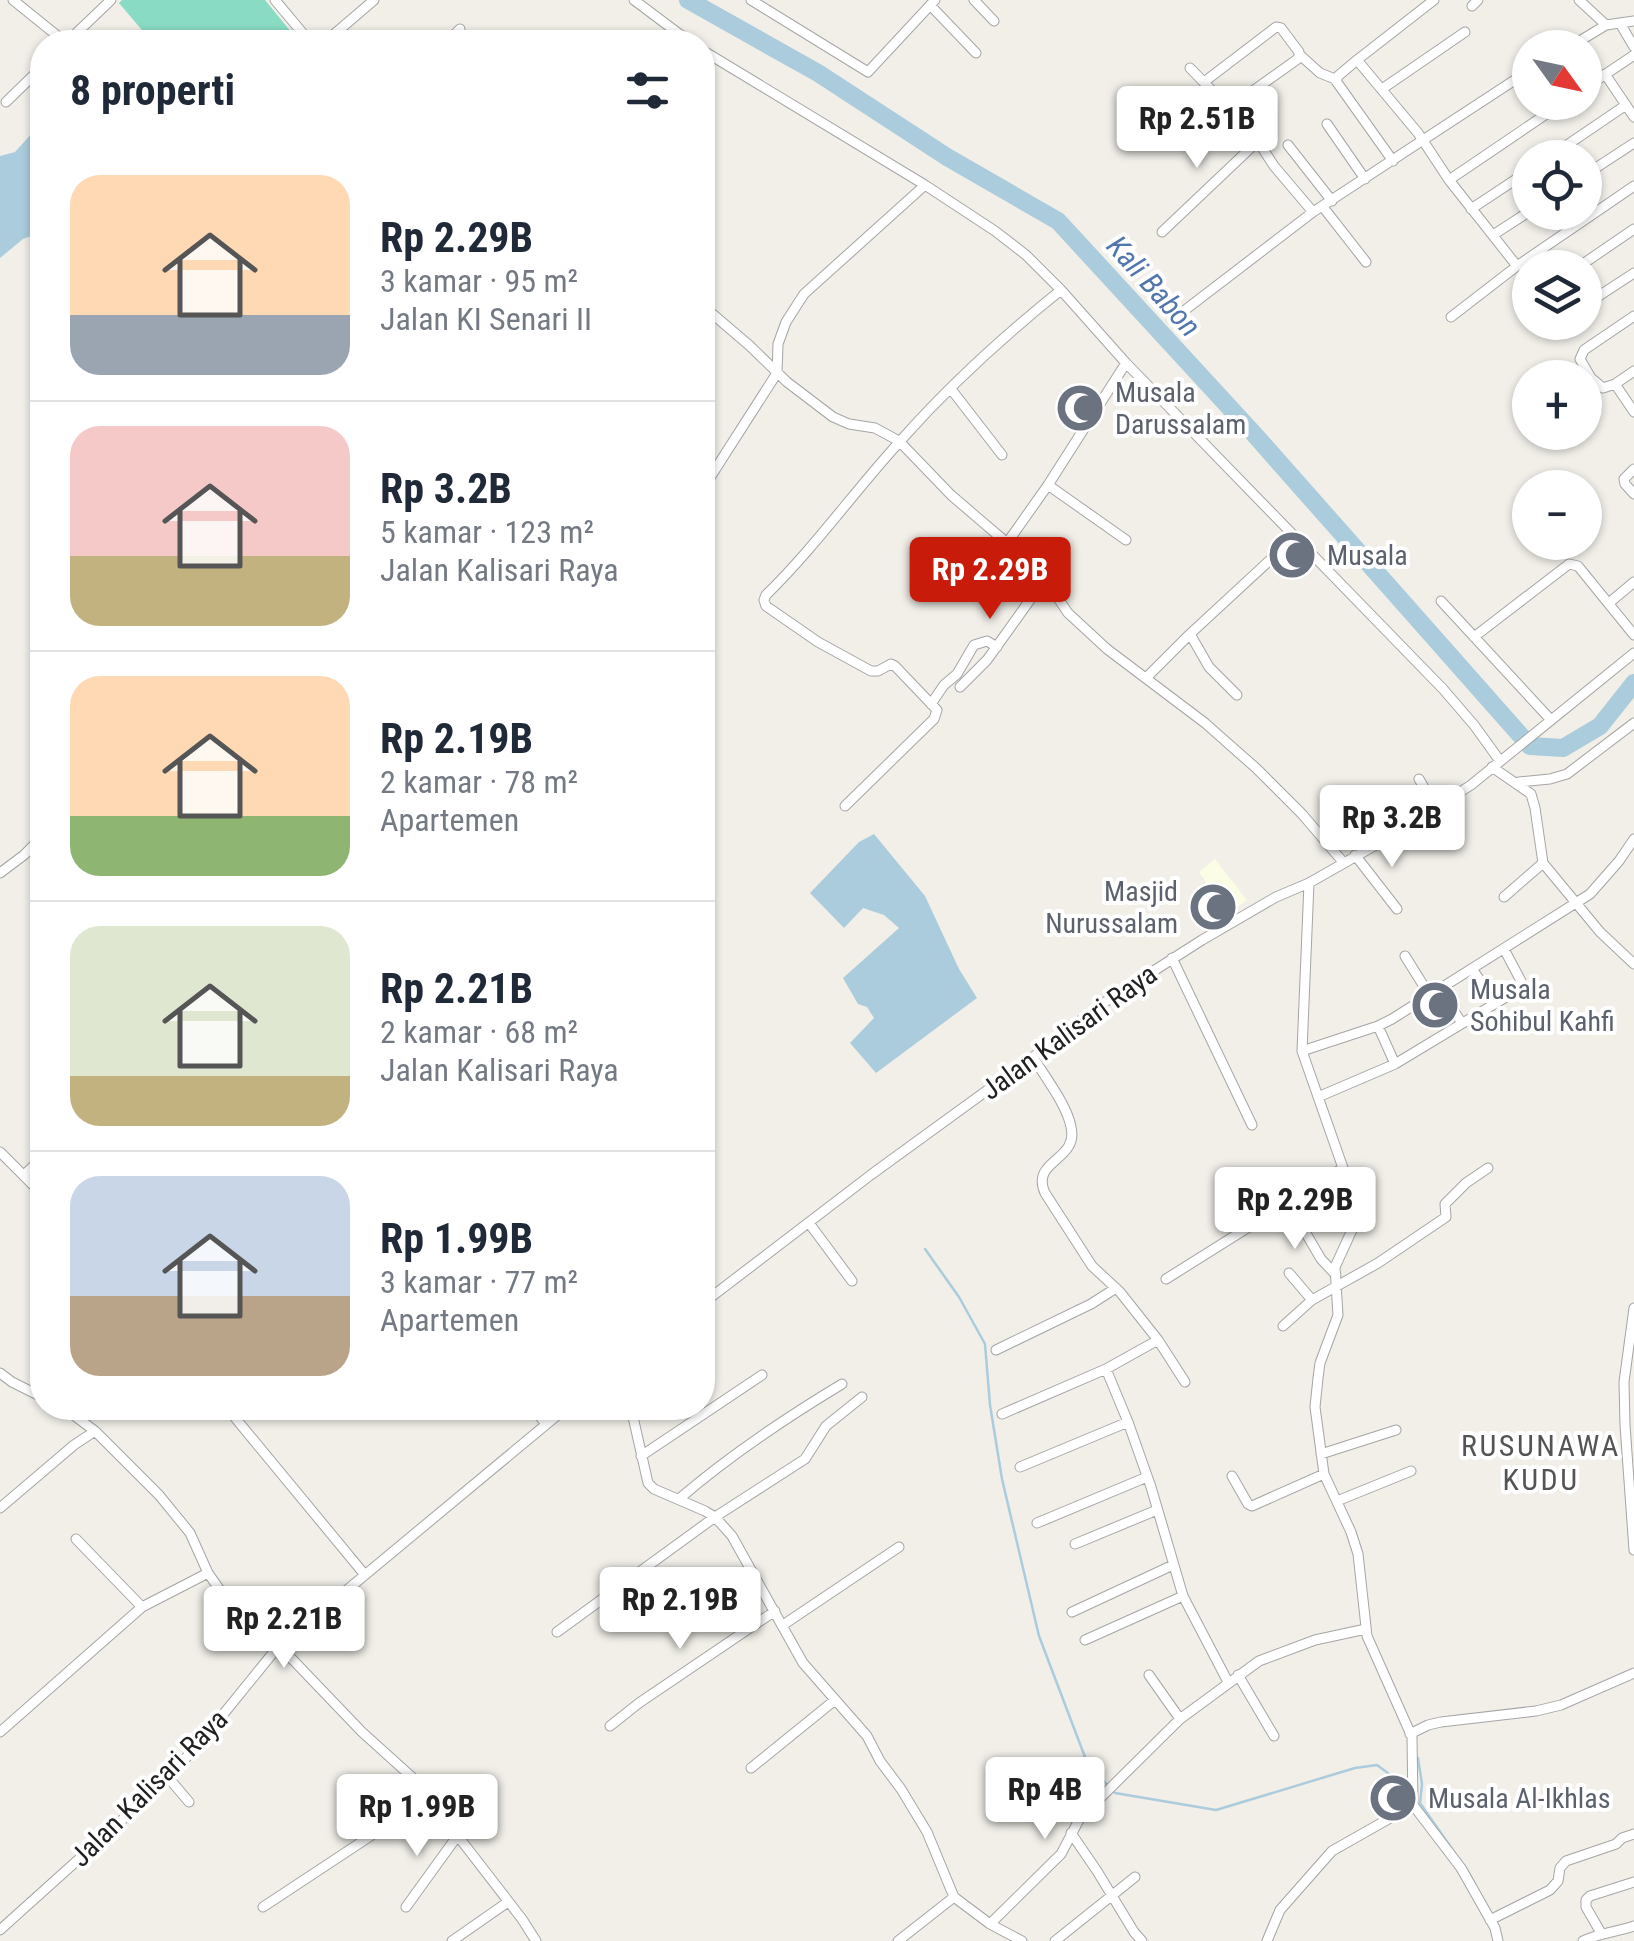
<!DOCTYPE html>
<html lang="id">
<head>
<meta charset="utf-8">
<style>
	body { margin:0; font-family:"Roboto Condensed",sans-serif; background:#f6f6f7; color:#1f2937; height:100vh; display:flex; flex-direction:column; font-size:38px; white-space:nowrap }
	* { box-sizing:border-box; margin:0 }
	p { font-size:32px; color:#747a83 }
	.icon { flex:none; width:55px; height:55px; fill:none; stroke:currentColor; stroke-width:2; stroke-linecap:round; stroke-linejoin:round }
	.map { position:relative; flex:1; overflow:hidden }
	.side { position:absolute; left:30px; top:30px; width:685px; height:1390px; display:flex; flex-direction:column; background:#fff; border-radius:40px; box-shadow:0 2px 8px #0004 }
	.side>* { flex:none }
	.needle { width:65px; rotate:123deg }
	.fabs { position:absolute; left:1512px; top:30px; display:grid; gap:20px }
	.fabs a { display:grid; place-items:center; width:90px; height:90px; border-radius:50%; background:#fff; box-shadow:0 2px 8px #0004; font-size:50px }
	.price { position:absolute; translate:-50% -85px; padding:0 22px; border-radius:10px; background:#fff; color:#222; font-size:32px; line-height:65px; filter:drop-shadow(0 2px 5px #0008) }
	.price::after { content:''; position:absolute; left:50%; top:60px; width:30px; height:22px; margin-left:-15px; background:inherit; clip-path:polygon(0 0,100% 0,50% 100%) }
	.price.active { background:#c81b0a; color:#fff }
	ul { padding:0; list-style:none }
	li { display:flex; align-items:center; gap:30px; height:250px; padding:0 40px }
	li+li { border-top:2px solid #e0e1e3 }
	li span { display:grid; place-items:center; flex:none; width:280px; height:200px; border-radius:30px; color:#555 }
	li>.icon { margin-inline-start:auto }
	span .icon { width:120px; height:120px; fill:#fffc; stroke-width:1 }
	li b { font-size:42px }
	h2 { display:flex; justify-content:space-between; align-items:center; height:120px; padding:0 40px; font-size:42px }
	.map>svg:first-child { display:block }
	.education { fill:#fbfee4 }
	.pitch { fill:#8adbc4 }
	.water { fill:#abccdc }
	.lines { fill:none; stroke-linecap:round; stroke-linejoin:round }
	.stream { stroke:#abccdc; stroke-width:2.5 }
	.river { stroke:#abccdc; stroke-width:18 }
	.minor-casing { stroke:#a5a5a5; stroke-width:11 }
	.minor { stroke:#fff; stroke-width:9 }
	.labels { text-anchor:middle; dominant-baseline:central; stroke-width:8; stroke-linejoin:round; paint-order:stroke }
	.worship-label { font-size:28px; fill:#5b616d; stroke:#fff; text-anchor:start }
	.street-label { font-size:28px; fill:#212121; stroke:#fff }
	.water-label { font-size:30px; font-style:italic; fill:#5176ad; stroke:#fff }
	.neighbourhood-label { font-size:30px; letter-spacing:2.5px; fill:#545454; stroke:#fff }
</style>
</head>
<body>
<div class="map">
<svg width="1634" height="1941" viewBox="0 0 1634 1941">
	<rect width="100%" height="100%" fill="#f1efe8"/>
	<path class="education" d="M 1215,859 L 1247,900 L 1228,914 L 1199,872 Z"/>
	<path class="pitch" d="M 122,0 L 265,0 L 292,33 L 282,42 L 152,42 L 119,3 Z"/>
	<path class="water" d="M 42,122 L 42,232 L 23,239 L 0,258 L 0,156 L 15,152 Z
		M 874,834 L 925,896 L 959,969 L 977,998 L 876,1073 L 850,1043 L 874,1018 L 867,1007 L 858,1004 L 843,978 L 899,928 L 884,915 L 863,908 L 844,928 L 810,893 L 859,842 Z"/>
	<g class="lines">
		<path class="stream" d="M 925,1249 L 959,1297 L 985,1344 L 990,1405 L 1002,1479 L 1039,1636 L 1088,1765 L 1115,1793 L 1216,1810 L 1355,1768 L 1377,1765 L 1396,1779 L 1410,1797
			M 1418,1758 L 1422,1784 L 1420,1803 L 1459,1859
			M 1464,1865 L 1475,1884"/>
		<path class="river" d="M 688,0 L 818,73 L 947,157 L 1058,221 L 1254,434 L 1530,746 L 1563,748 L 1600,726 L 1634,683"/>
		<g class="minor-casing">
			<path id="minor" d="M 13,0 L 65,42
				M 275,0 L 310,42
				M 634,0 L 690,42
				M 751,0 L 868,72 L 935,0
				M 974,0 L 994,21
				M 1579,0 L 1606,25
				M 930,5 L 976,53
				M 1472,6 L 1478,0
				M 1621,25 L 1634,47
				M 67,42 L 111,0
				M 325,42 L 374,0
				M 447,42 L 460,29
				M 1568,48 L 1606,25 L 1634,21
				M 702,50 L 925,185 L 995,231 L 1026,255 L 1061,290 L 1126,363 L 1443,689 L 1474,725 L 1500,761
				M 1300,55 L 1320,73 L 1335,79
				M 1357,60 L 1434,0
				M 1190,68 L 1252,132 L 1274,166 L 1313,212
				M 1605,74 L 1634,117
				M 1204,82 L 1276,27 L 1281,28 L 1299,52 L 1299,58 L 1229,108
				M 1585,88 L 1634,55
				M 1382,89 L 1465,32
				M 6,102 L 42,67
				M 1327,124 L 1365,179
				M 1198,135 L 1232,111
				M 1288,145 L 1332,201
				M 1548,158 L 1626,105
				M 1393,161 L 1336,81 L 1338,76 L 1357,60 L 1418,133 L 1449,180 L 1517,266
				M 1585,175 L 1634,143
				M 1449,180 L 1564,102
				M 1323,207 L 1366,262
				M 1471,209 L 1530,170
				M 1162,232 L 1259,140
				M 1493,235 L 1530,211
				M 1577,268 L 1634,229
				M 702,305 L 750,346 L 787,382 L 833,417 L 849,424 L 875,428 L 899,441 L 951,495 L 1007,543 L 1045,579 L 1068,613 L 1107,649 L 1205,723 L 1257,769 L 1302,814 L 1343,862
				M 1585,305 L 1634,273
				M 1634,316 L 1584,350 L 1580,359 L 1591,378 L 1603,388 L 1615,384 L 1634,371
				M 1451,317 L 1517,266 L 1634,186
				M 1172,320 L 1313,212 L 1530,70
				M 1615,384 L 1634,412
				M 951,389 L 1002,455
				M 1634,469 L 1624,479 L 1625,484 L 1634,494
				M 1048,485 L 1126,540
				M 702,490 L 777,373 L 778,344 L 786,322 L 804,294 L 925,185
				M 1007,543 L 1048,485 L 1126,363
				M 1441,601 L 1551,720
				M 1609,603 L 1634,582
				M 1190,634 L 1209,667 L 1237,695
				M 1474,637 L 1569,564 L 1578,566 L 1634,635
				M 1146,678 L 1190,634 L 1295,537
				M 960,687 L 987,660 L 1045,579
				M 931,704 L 944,685 L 957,674 L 974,645 L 987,641 L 997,647
				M 1492,767 L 1531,794 L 1535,808 L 1543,863 L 1600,932 L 1634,964
				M 1419,779 L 1436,808
				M 1519,782 L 1550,779 L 1567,774 L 1634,723
				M 845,806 L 934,719 L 937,710 L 895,666 L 891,664 L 878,671 L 871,671 L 818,642 L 766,606 L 764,600 L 766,595 C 816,546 856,489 903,438 C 951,384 1005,335 1061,290
				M 1355,855 L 1397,909
				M 0,873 L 24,855 L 42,837
				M 1309,883 L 1302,1051 L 1343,1168 L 1352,1230 L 1335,1267 L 1338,1315 L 1320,1363 L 1318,1378 L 1315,1407 L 1324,1474 L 1351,1532 L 1358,1554 L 1367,1636 L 1412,1737 L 1413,1805 L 1461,1868 L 1495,1928 L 1498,1941
				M 1504,897 L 1543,863
				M 1405,956 L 1430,996
				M 1172,958 L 1252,1125
				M 1472,969 L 1496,1003
				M 1439,990 L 1462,1023
				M 1378,1026 L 1395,1064
				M 1302,1051 L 1378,1026 L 1392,1019 L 1590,894 L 1619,861 L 1634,839
				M 1033,1057 C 1045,1077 1067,1105 1071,1127 C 1079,1161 1030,1160 1045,1193 L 1092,1266 L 1120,1292 L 1158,1340 L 1185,1382
				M 1318,1097 L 1395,1064 L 1521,988 L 1521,981 L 1504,949
				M 0,1152 L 42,1194
				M 24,1175 L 42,1158
				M 1287,1201 L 1321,1259 L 1336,1275
				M 809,1223 L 852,1281
				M 1289,1273 L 1312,1300
				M 1166,1279 L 1343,1168
				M 702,1304 L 872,1174 L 1033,1057 L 1105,1002 L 1202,940 L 1276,897 L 1309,883 L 1395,834 L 1471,785 L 1634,653
				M 1634,1308 L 1624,1382 L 1625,1425 L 1634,1550
				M 1283,1326 L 1312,1300 L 1378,1263 L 1446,1217 L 1445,1204 L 1466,1183 L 1488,1168
				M 996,1350 L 1091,1304 L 1116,1288
				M 1106,1369 L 1128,1422 L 1151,1487 L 1183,1596 L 1228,1682
				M 0,1373 L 12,1382 L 42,1397
				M 64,1408 L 95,1431 L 159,1495 L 190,1533 L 208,1573 L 234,1610 L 293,1660 L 362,1732 L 413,1778 L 522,1919 L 536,1941
				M 227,1408 L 365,1575
				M 533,1408 L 546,1424
				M 631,1408 L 648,1483 L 654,1489 L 705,1511 L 715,1517 L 732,1536 L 803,1663 L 867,1736 L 880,1761 L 901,1789 L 927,1832 L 954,1897 L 990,1924 L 1022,1941
				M 1002,1414 L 1106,1369 L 1158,1340
				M 1321,1454 L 1396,1430
				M 641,1456 L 762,1375
				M 1020,1467 L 1128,1422
				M 1232,1476 L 1248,1504 L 1252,1506 L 1324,1474
				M 679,1499 C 730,1455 784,1419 842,1384
				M 1337,1501 L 1411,1471
				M 0,1508 L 74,1445 L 95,1431
				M 1037,1523 L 1147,1477
				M 76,1539 L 142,1607
				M 1075,1544 L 1157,1510
				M 1072,1612 L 1173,1565
				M 783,1625 L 899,1547
				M 557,1632 L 715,1517 L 805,1459 L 826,1426 L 862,1397
				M 1085,1640 L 1183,1596
				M 1149,1675 L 1180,1719
				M 1238,1675 L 1274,1736
				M 610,1726 L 639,1703 L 775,1611
				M 0,1732 L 142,1607 L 208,1573
				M 1410,1734 L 1428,1725 L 1441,1722 L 1536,1711 L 1561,1705 L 1634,1673
				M 751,1768 L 835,1700
				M 167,1776 L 189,1802
				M 1071,1833 L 1097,1871 L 1134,1932 L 1142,1941
				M 263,1907 L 428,1798
				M 406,1907 L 458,1835
				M 1490,1920 L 1550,1890 L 1558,1881 L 1560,1868 L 1566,1861 L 1616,1844 L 1622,1838 L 1634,1834
				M 990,1924 L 1061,1854 L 1080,1818 L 1180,1719 L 1259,1661 L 1315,1640 L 1366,1629
				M 0,1930 L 120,1822 L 195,1749 L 277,1648 L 566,1408
				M 1601,1933 L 1586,1907 L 1586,1900 L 1590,1896 L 1634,1882
				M 452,1941 L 508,1902
				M 898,1941 L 954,1897
				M 1055,1941 L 1135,1877
				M 1267,1941 L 1280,1910 L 1332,1851 L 1413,1805
				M 1583,1941 C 1599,1933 1616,1932 1634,1926"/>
		</g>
		<use href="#minor" class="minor"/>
	</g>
	<defs>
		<g id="mosque-disc" transform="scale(2.5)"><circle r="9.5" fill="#6b7280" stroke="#fff"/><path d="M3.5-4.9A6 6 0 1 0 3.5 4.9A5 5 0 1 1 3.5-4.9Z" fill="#fff"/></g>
	</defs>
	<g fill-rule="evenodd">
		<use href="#mosque-disc" x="1080" y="408"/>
		<use href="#mosque-disc" x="1292" y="555"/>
		<use href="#mosque-disc" x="1213" y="907"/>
		<use href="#mosque-disc" x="1435" y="1005"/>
		<use href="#mosque-disc" x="1393" y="1798"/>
	</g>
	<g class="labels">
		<g class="worship-label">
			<text x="1115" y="392">Musala<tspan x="1115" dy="32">Darussalam</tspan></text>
			<text x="1327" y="555">Musala</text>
			<text x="1178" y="891" text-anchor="end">Masjid<tspan x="1178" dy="32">Nurussalam</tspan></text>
			<text x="1470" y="989">Musala<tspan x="1470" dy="32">Sohibul Kahfi</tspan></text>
			<text x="1428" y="1798">Musala Al-Ikhlas</text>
		</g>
		<g class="street-label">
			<text transform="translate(1069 1032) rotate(-36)">Jalan Kalisari Raya</text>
			<text transform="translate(149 1788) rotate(-45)">Jalan Kalisari Raya</text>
		</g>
		<g class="water-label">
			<text transform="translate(1154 286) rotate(48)">Kali Babon</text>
		</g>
		<g class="neighbourhood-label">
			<text x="1541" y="1445">RUSUNAWA<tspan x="1541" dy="34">KUDU</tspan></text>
		</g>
	</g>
</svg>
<div class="fabs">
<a><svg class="needle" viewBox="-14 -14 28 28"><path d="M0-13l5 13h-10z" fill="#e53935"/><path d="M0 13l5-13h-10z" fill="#747a83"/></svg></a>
<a><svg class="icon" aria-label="locate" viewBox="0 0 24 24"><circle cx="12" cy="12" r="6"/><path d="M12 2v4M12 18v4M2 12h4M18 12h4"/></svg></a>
<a><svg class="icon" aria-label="layers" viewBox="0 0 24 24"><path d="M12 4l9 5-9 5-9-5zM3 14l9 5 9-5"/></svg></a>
<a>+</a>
<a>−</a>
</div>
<b class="price" style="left:1197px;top:171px">Rp 2.51B</b>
<b class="price active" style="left:990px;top:622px">Rp 2.29B</b>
<b class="price" style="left:1392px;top:870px">Rp 3.2B</b>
<b class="price" style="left:1295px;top:1252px">Rp 2.29B</b>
<b class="price" style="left:680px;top:1652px">Rp 2.19B</b>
<b class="price" style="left:284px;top:1671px">Rp 2.21B</b>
<b class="price" style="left:1045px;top:1842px">Rp 4B</b>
<b class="price" style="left:417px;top:1859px">Rp 1.99B</b>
<section class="side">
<h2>8 properti<svg class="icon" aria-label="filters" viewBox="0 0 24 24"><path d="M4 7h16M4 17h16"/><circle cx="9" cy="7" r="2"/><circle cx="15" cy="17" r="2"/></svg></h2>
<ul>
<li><span style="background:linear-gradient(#ffd9b3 70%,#9aa5b1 0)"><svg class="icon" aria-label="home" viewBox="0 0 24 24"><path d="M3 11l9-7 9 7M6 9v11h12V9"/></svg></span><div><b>Rp 2.29B</b><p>3 kamar · 95 m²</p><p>Jalan KI Senari II</p></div></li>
<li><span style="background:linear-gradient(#f6c9c9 65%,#c2b280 0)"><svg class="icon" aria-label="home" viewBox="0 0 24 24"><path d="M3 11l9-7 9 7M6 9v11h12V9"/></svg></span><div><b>Rp 3.2B</b><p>5 kamar · 123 m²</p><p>Jalan Kalisari Raya</p></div></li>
<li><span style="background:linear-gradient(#ffd9b3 70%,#8fb573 0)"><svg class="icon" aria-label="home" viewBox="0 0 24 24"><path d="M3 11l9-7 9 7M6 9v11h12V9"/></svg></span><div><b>Rp 2.19B</b><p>2 kamar · 78 m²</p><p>Apartemen</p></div></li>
<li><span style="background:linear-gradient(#dfe7d0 75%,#c2b280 0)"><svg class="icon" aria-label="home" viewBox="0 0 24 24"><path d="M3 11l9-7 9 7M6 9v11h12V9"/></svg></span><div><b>Rp 2.21B</b><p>2 kamar · 68 m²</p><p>Jalan Kalisari Raya</p></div></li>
<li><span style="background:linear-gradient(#c9d6e8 60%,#b9a48a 0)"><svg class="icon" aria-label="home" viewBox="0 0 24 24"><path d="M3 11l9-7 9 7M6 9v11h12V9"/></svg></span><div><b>Rp 1.99B</b><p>3 kamar · 77 m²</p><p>Apartemen</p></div></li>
</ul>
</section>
</div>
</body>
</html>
